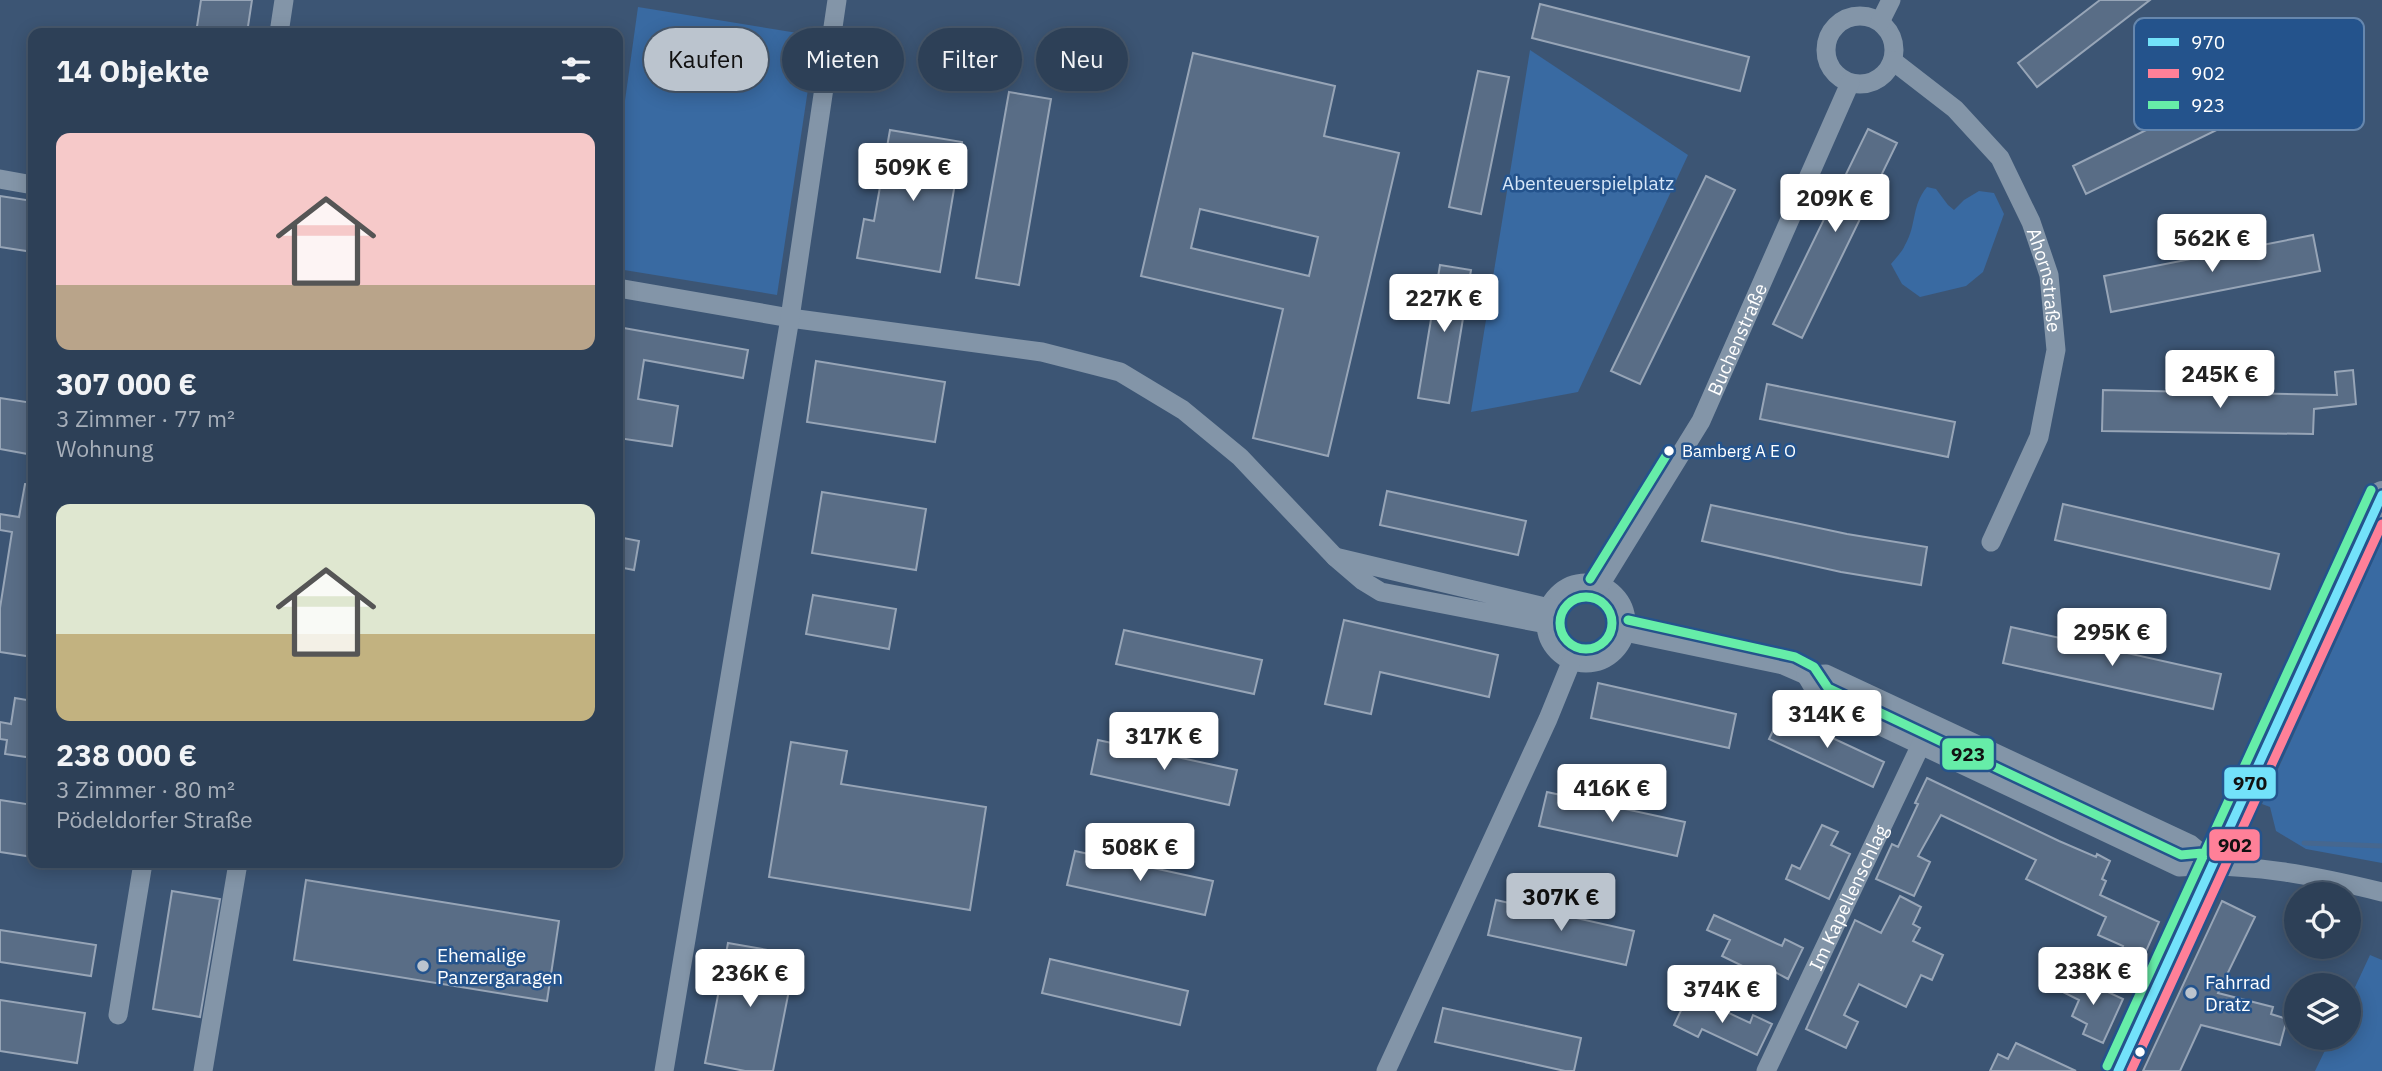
<!DOCTYPE html>
<html lang="de">
<head>
<meta charset="utf-8">
<style>
	body { margin:0; font-family:"IBM Plex Sans",sans-serif; background:#35475d; color:#f1f3f6; height:100vh; display:flex; flex-direction:column; font-size:26px; white-space:nowrap }
	* { box-sizing:border-box; margin:0 }
	p { font-size:23px; color:#a7afba }
	.icon { flex:none; width:38px; height:38px; fill:none; stroke:currentColor; stroke-width:2; stroke-linecap:round; stroke-linejoin:round }
	.map { position:relative; flex:1; overflow:hidden }
	.panel { position:absolute; left:28px; top:28px; width:595px; height:840px; display:flex; flex-direction:column; background:#2d4057; border-radius:14px; box-shadow:0 4px 18px #0003,0 0 0 2px #48596d }
	.panel>* { flex:none }
	.top-card { position:absolute; left:644px; top:28px; width:665px; height:63px; display:flex; gap:14px }
	.fabs { position:absolute; left:2284px; top:882px; display:grid; gap:14px }
	.fabs a { display:grid; place-items:center; width:77px; height:77px; border-radius:50%; background:#2d4057; box-shadow:0 4px 18px #0003,0 0 0 2px #48596d; font-size:35px }
	.price { position:absolute; translate:-50% -60px; padding:0 16px; border-radius:7px; background:#fff; color:#222; font-size:23px; line-height:46px; filter:drop-shadow(0 2px 4px #0008) }
	.price::after { content:''; position:absolute; left:50%; top:42px; width:21px; height:16px; margin-left:-10px; background:inherit; clip-path:polygon(0 0,100% 0,50% 100%) }
	.price.on { background:#bbc4ce; color:#111 }
	ul { padding:0; list-style:none }
	li { display:grid; align-content:center; gap:14px; height:371px; padding:0 28px }
	li span { display:grid; place-items:center; height:217px; border-radius:14px; color:#555 }
	li>.icon { margin-inline-start:auto }
	span .icon { width:126px; height:126px; fill:#fffc; stroke-width:1 }
	li b { font-size:30px }
	h2 { display:flex; justify-content:space-between; align-items:center; height:84px; padding:0 28px; font-size:30px }
	.pill { padding:0 24px; border-radius:32px; background:#2d4057; box-shadow:0 4px 18px #0003,0 0 0 2px #48596d; font-size:24px; line-height:63px }
	.pill.on { background:#bbc4ce; color:#111 }
	.map>svg:first-child { display:block }
	.green { fill:#396aa2 }
	.lines { fill:none; stroke-linecap:round; stroke-linejoin:round }
	.stream { stroke:#46678f; stroke-width:5 }
	.building { fill:#596d86; stroke:#97a5b7; stroke-width:2; fill-rule:evenodd }
	.street { stroke:#8395a8; stroke-width:19 }
	.secondary { stroke:#7f90a5; stroke-width:28 }
	.bus-1-casing { stroke:#24538c; stroke-width:14 }
	.bus-2-casing { stroke:#24538c; stroke-width:14 }
	.bus-3-casing { stroke:#24538c; stroke-width:14 }
	.bus-1 { stroke:#73e2fa; stroke-width:9 }
	.bus-2 { stroke:#ff8098; stroke-width:9 }
	.bus-3 { stroke:#66eda8; stroke-width:9 }
	.bus-dot { fill:#fff; stroke:#24538c; stroke-width:2.5 }
	.poi-dot { fill:#bbc4ce; stroke:#24538c; stroke-width:2.5 }
	.labels { text-anchor:middle; dominant-baseline:central; stroke-width:5; stroke-linejoin:round; paint-order:stroke }
	.bus-label { font-size:17px; fill:#fff; stroke:#24538c; text-anchor:start }
	.park-label { font-size:19px; fill:#d7e7f8; stroke:#24538c }
	.street-label { font-size:19px; fill:#fff; stroke:#24538c }
	.poi-label { font-size:19px; fill:#fff; stroke:#24538c; text-anchor:start }
	.key { fill:#24538c; stroke:#6687ae; stroke-width:2 }
	.key-label { font-size:19px; fill:#fff }
	.line-badge { stroke:#24538c; stroke-width:2.5 }
	.pale-badge-label { font-size:19px; text-anchor:middle; font-weight:bold; fill:#111 }
</style>
</head>
<body>
<div class="map">
<svg width="2382" height="1071" viewBox="0 0 2382 1071">
	<rect width="100%" height="100%" fill="#3c5574"/>
	<path class="green" d="M 638,7 L 816,36 L 777,295 L 618,269 L 618,151 Z
		M 1530,50 L 1688,155 L 1578,392 L 1471,412 Z
		M 1927,187 L 1936,189 L 1948,205 L 1954,210 L 1964,200 L 1979,191 L 1994,193 L 2004,214 L 1983,272 L 1966,286 L 1920,297 L 1902,284 L 1891,264 C 1896,258 1902,252 1905,245 C 1917,225 1911,206 1927,187 Z
		M 2382,541 L 2382,863 L 2306,849 L 2276,831 L 2270,807 L 2262,804 Z
		M 2370,955 L 2382,960 L 2382,1071 L 2315,1071 L 2331,1038 L 2348,1038 L 2349,1000 Z"/>
	<g class="lines">
		<path class="stream" d="M 2304,843 L 2382,846"/>
	</g>
	<path class="building" d="M 201,0 L 252,0 L 247,33 L 196,33 Z
		M 2100,0 L 2150,0 L 2037,87 L 2018,63 Z
		M 1540,4 L 1749,57 L 1740,91 L 1532,38 Z
		M 1193,53 L 1335,86 L 1324,136 L 1399,153 L 1328,456 L 1253,438 L 1283,309 L 1141,276 ZM 1200,209 L 1318,237 L 1309,276 L 1191,248 Z
		M 2268,70 L 2282,98 L 2086,194 L 2073,166 Z
		M 1478,71 L 1509,77 L 1481,214 L 1449,207 Z
		M 1009,92 L 1051,99 L 1019,285 L 976,278 Z
		M 1868,129 L 1897,143 L 1802,338 L 1773,324 Z
		M 890,130 L 962,142 L 940,272 L 857,258 L 864,219 L 874,221 Z
		M 1706,176 L 1735,190 L 1640,384 L 1611,371 Z
		M 0,196 L 33,201 L 33,252 L 0,247 Z
		M 2313,235 L 2320,271 L 2111,312 L 2104,276 Z
		M 1440,265 L 1471,270 L 1449,403 L 1418,398 Z
		M 618,327 L 748,350 L 743,378 L 644,360 L 638,399 L 678,406 L 672,446 L 618,438 Z
		M 816,361 L 945,382 L 935,442 L 807,422 Z
		M 2353,370 L 2356,404 L 2314,409 L 2313,434 L 2102,431 L 2103,390 L 2337,395 L 2335,372 Z
		M 1767,384 L 1955,422 L 1948,457 L 1760,419 Z
		M 0,398 L 33,403 L 33,455 L 0,449 Z
		M 25,484 L 33,485 L 33,577 L 29,605 L 33,606 L 33,657 L 0,652 L 0,608 L 12,532 L 0,530 L 0,514 L 19,517 Z
		M 1387,491 L 1526,521 L 1518,555 L 1380,525 Z
		M 822,492 L 926,509 L 916,570 L 812,553 Z
		M 2063,504 L 2279,554 L 2270,589 L 2055,540 Z
		M 1711,505 L 1847,534 L 1927,547 L 1921,585 L 1841,572 L 1702,541 Z
		M 618,537 L 639,541 L 634,570 L 618,567 Z
		M 813,595 L 896,609 L 889,649 L 806,634 Z
		M 1344,620 L 1498,655 L 1489,697 L 1380,672 L 1371,714 L 1325,704 Z
		M 2011,627 L 2221,674 L 2213,709 L 2003,663 Z
		M 1124,630 L 1262,660 L 1254,694 L 1116,664 Z
		M 1598,683 L 1736,714 L 1729,748 L 1591,718 Z
		M 15,698 L 33,701 L 33,758 L 5,754 L 7,740 L 0,739 L 0,722 L 11,724 Z
		M 1781,714 L 1884,762 L 1873,787 L 1769,739 Z
		M 1098,740 L 1237,770 L 1229,805 L 1091,774 Z
		M 791,742 L 847,751 L 841,784 L 986,807 L 970,910 L 769,877 Z
		M 1927,778 L 2059,841 L 2096,857 L 2097,854 L 2110,861 L 2102,879 L 2106,881 L 2100,895 L 2159,922 L 2139,967 L 2118,957 L 2123,946 L 2098,935 L 2106,917 L 2026,879 L 2036,860 L 1941,815 L 1918,856 L 1930,862 L 1914,896 L 1876,879 L 1892,844 L 1898,847 L 1918,804 L 1915,803 Z
		M 1547,792 L 1685,822 L 1677,856 L 1539,826 Z
		M 0,800 L 33,805 L 33,857 L 0,852 Z
		M 1822,825 L 1838,832 L 1831,845 L 1850,854 L 1829,899 L 1786,879 L 1792,865 L 1800,869 Z
		M 1075,851 L 1213,881 L 1205,915 L 1067,885 Z
		M 306,880 L 559,921 L 547,1001 L 294,960 Z
		M 172,891 L 220,899 L 200,1017 L 153,1009 Z
		M 1900,896 L 1921,907 L 1913,924 L 1920,928 L 1913,941 L 1943,955 L 1932,980 L 1921,975 L 1906,1007 L 1859,984 L 1844,1015 L 1858,1022 L 1846,1048 L 1806,1029 L 1855,920 L 1881,933 Z
		M 1496,900 L 1634,931 L 1626,965 L 1488,935 Z
		M 2222,901 L 2255,917 L 2218,993 L 2273,1007 L 2271,1014 L 2287,1019 L 2280,1045 L 2201,1025 L 2180,1071 L 2143,1071 Z
		M 1714,915 L 1782,946 L 1785,939 L 1803,948 L 1788,979 L 1775,972 L 1771,980 L 1722,956 L 1730,940 L 1707,930 Z
		M 0,930 L 96,945 L 91,976 L 0,962 Z
		M 728,943 L 796,955 L 773,1071 L 745,1071 L 705,1063 Z
		M 1050,959 L 1188,991 L 1180,1025 L 1042,993 Z
		M 2069,974 L 2123,999 L 2103,1043 L 2083,1034 L 2087,1024 L 2072,1016 L 2079,1000 L 2061,991 Z
		M 1689,994 L 1750,1023 L 1753,1015 L 1772,1024 L 1757,1055 L 1702,1029 L 1698,1037 L 1674,1025 Z
		M 0,1000 L 85,1013 L 77,1063 L 0,1051 Z
		M 1443,1008 L 1581,1038 L 1574,1071 L 1565,1071 L 1435,1042 Z
		M 2016,1043 L 2076,1071 L 1990,1071 L 1998,1054 L 2008,1059 Z"/>
	<g class="lines">
		<g class="street">
			<circle cx="1860" cy="50" r="34"/>
			<path d="M 1880,22 L 1891,0"/>
			<path d="M 279,33 L 284,0"/>
			<path id="s1" d="M 1893,61 L 1955,109 L 2000,158 L 2031,222 L 2049,275 L 2056,350 L 2039,437 L 1991,542"/>
			<path d="M 0,179 L 33,185"/>
			<path d="M 618,288 L 790,318 L 1042,352 L 1120,372 L 1183,410 L 1240,457 L 1335,557"/>
			<circle cx="1586" cy="623" r="40"/>
			<path id="s2" d="M 1600,585 L 1701,421 L 1850,83"/>
			<path d="M 1546,624 L 1381,592 L 1363,581 L 1335,557 L 1549,608"/>
			<path d="M 1625,632 L 1783,665 L 1806,675 L 1826,674 L 2190,844 L 2214,864"/>
			<path d="M 1806,675 L 1819,697 L 2179,867 C 2247,862 2317,876 2382,892"/>
			<path d="M 118,1015 L 143,863"/>
			<path d="M 203,1071 L 238,863"/>
			<path d="M 664,1071 L 790,318 L 837,0"/>
			<path d="M 1386,1071 L 1548,719 L 1572,660"/>
			<path id="s3" d="M 1766,1071 L 1926,734"/>
		</g>
		<path class="secondary" d="M 2118,1071 L 2382,495"/>
		<g class="bus-1-casing">
			<path id="bus-1" d="M 2118,1071 L 2382,495"/>
		</g>
		<g class="bus-2-casing">
			<path id="bus-2" d="M 2131,1071 L 2382,524"/>
		</g>
		<g class="bus-3-casing">
			<path id="bus-3" d="M 1590,579 L 1669,451
				M1560 623a26 26 0 1 1 52 0a26 26 0 1 1-52 0Z
				M 1628,620 L 1795,657 L 1814,667 L 1828,688 L 2181,855 L 2213,852
				M 2107,1066 L 2371,490"/>
		</g>
		<use href="#bus-1" class="bus-1"/>
		<use href="#bus-2" class="bus-2"/>
		<use href="#bus-3" class="bus-3"/>
	</g>
	<g class="bus-dot">
		<circle cx="1669" cy="451" r="6"/>
		<circle cx="2140" cy="1052" r="6"/>
	</g>
	<g class="poi-dot">
		<circle cx="423" cy="966" r="7"/>
		<circle cx="2191" cy="993" r="7"/>
	</g>
	<g class="labels">
		<g class="bus-label">
			<text x="1682" y="451">Bamberg A E O</text>
		</g>
		<g class="park-label">
			<text x="1588" y="183">Abenteuerspielplatz</text>
		</g>
		<g class="street-label">
			<text stroke="none"><textPath href="#s1" startOffset="276">Ahornstraße</textPath></text>
			<text stroke="none"><textPath href="#s2" startOffset="282">Buchenstraße</textPath></text>
			<text stroke="none"><textPath href="#s3" startOffset="192">Im Kapellenschlag</textPath></text>
		</g>
		<g class="poi-label">
			<text x="437" y="955">Ehemalige<tspan x="437" dy="22">Panzergaragen</tspan></text>
			<text x="2205" y="982">Fahrrad<tspan x="2205" dy="22">Dratz</tspan></text>
		</g>
	</g>
	<rect x="2134" y="18" width="230" height="112" rx="10" class="key"/>
	<rect x="2148" y="38" width="31" height="8" fill="#73e2fa"/>
	<rect x="2148" y="69" width="31" height="9" fill="#ff8098"/>
	<rect x="2148" y="101" width="31" height="8" fill="#66eda8"/>
	<g class="key-label">
		<text x="2191" y="49">970</text>
		<text x="2191" y="80">902</text>
		<text x="2191" y="112">923</text>
	</g>
	<g class="line-badge">
		<rect x="1941" y="737" width="54" height="34" rx="7" fill="#66eda8"/>
		<rect x="2223" y="766" width="54" height="34" rx="7" fill="#73e2fa"/>
		<rect x="2208" y="828" width="53" height="34" rx="7" fill="#ff8098"/>
	</g>
	<g class="pale-badge-label">
		<text x="1968" y="761">923</text>
		<text x="2250" y="790">970</text>
		<text x="2235" y="852">902</text>
	</g>
</svg>
<div class="fabs">
<a><svg class="icon" aria-label="locate" viewBox="0 0 24 24"><circle cx="12" cy="12" r="6"/><path d="M12 2v4M12 18v4M2 12h4M18 12h4"/></svg></a>
<a><svg class="icon" aria-label="layers" viewBox="0 0 24 24"><path d="M12 4l9 5-9 5-9-5zM3 14l9 5 9-5"/></svg></a>
</div>
<b class="price" style="left:913px;top:203px">509K €</b>
<b class="price" style="left:1835px;top:234px">209K €</b>
<b class="price" style="left:2212px;top:274px">562K €</b>
<b class="price" style="left:1444px;top:334px">227K €</b>
<b class="price" style="left:2220px;top:410px">245K €</b>
<b class="price" style="left:2112px;top:668px">295K €</b>
<b class="price" style="left:1827px;top:750px">314K €</b>
<b class="price" style="left:1164px;top:772px">317K €</b>
<b class="price" style="left:1612px;top:824px">416K €</b>
<b class="price" style="left:1140px;top:883px">508K €</b>
<b class="price on" style="left:1561px;top:933px">307K €</b>
<b class="price" style="left:2093px;top:1007px">238K €</b>
<b class="price" style="left:750px;top:1009px">236K €</b>
<b class="price" style="left:1722px;top:1025px">374K €</b>
<div class="top-card">
<a class="pill on">Kaufen</a>
<a class="pill">Mieten</a>
<a class="pill">Filter</a>
<a class="pill">Neu</a>
</div>
<section class="panel">
<h2>14 Objekte<svg class="icon" aria-label="filters" viewBox="0 0 24 24"><path d="M4 7h16M4 17h16"/><circle cx="9" cy="7" r="2"/><circle cx="15" cy="17" r="2"/></svg></h2>
<ul>
<li><span style="background:linear-gradient(#f6c9c9 70%,#b9a48a 0)"><svg class="icon" aria-label="home" viewBox="0 0 24 24"><path d="M3 11l9-7 9 7M6 9v11h12V9"/></svg></span><div><b>307 000 €</b><p>3 Zimmer · 77 m²</p><p>Wohnung</p></div></li>
<li><span style="background:linear-gradient(#dfe7d0 60%,#c2b280 0)"><svg class="icon" aria-label="home" viewBox="0 0 24 24"><path d="M3 11l9-7 9 7M6 9v11h12V9"/></svg></span><div><b>238 000 €</b><p>3 Zimmer · 80 m²</p><p>Pödeldorfer Straße</p></div></li>
</ul>
</section>
</div>
</body>
</html>
